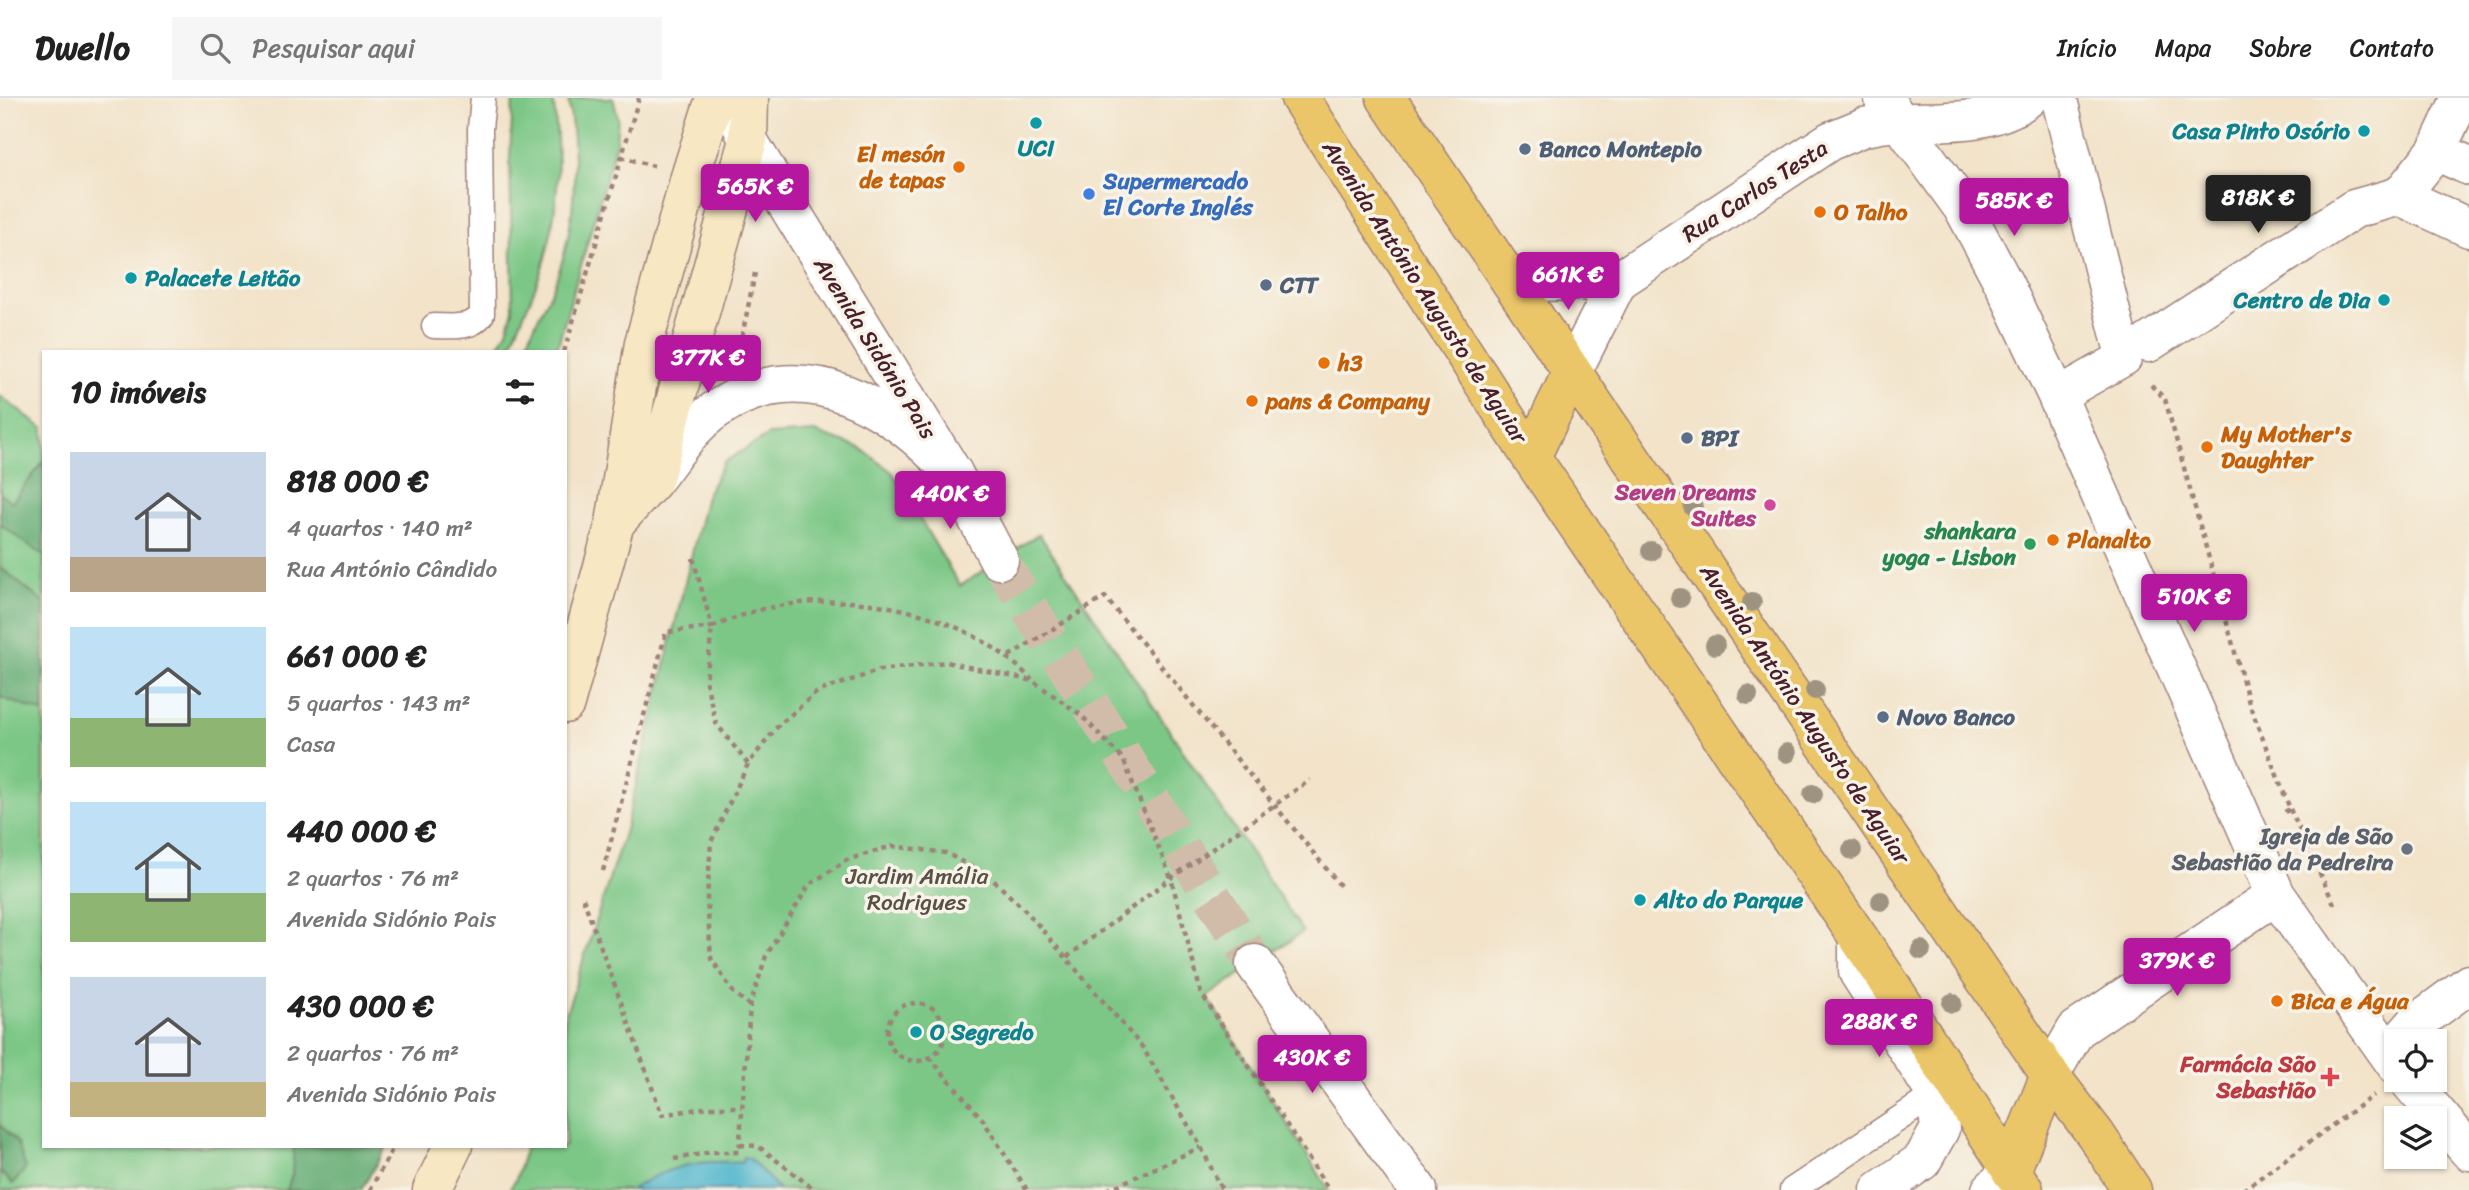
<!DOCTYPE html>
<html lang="pt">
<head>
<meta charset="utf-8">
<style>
	body { margin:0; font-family:Sriracha,sans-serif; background:#f6f6f6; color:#222; height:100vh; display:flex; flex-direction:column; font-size:26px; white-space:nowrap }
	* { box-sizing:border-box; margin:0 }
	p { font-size:23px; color:#767676 }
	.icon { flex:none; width:38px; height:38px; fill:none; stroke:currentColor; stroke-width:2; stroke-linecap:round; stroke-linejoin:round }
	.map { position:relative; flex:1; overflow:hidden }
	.panel { position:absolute; left:42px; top:252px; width:525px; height:798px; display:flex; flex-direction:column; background:#fff; border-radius:0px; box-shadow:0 2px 5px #0004 }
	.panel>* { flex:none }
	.fabs { position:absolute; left:2384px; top:931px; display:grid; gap:14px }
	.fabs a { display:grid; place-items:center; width:63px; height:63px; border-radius:0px; background:#fff; box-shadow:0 2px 5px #0004; font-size:35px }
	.price { position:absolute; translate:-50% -60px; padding:0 16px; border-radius:7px; background:#b5179e; color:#fff; font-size:23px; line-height:46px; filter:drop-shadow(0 2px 4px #0008) }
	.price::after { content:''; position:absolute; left:50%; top:42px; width:21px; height:16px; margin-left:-10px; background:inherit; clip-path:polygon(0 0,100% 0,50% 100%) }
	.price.current { background:#222; color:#fff }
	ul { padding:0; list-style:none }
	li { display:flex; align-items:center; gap:21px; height:175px; padding:0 28px }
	li span { display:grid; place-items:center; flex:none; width:196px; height:140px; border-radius:0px; color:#555 }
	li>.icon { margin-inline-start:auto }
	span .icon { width:84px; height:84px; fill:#fffc; stroke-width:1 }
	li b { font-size:30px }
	h2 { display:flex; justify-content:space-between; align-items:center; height:84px; padding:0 28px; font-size:30px }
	header { display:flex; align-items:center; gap:42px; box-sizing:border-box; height:98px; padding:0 35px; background:#fff; border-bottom:2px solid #e0e0e0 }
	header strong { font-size:33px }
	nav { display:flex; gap:38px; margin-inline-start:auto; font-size:24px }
	.search { width:490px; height:63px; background:#f6f6f6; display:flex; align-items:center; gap:18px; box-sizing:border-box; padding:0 24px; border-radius:0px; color:#767676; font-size:26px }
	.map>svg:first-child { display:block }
	.green { fill:#7bc786; stroke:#627358; stroke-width:2 }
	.forest { fill:#64ac73; stroke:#57664f; stroke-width:2 }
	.water { fill:#4eb6cc; stroke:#4c6a7c; stroke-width:2 }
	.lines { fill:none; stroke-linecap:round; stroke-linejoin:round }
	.minor-tunnel { stroke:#d0bca9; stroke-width:38; stroke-dasharray:38 19; stroke-linecap:butt }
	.service-casing { stroke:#9e817a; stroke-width:27 }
	.pedestrian-casing { stroke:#9e817a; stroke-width:38 }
	.minor-casing { stroke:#9e817a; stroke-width:41 }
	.tertiary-casing { stroke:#9e817a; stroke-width:41 }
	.secondary-casing { stroke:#9e817a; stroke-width:41 }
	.primary-casing { stroke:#9e817a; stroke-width:41 }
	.path { stroke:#9e817a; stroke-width:4.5; stroke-dasharray:5 5; stroke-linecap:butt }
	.service { stroke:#fff; stroke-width:24 }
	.pedestrian { stroke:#fff; stroke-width:35 }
	.minor { stroke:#fff; stroke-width:38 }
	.tertiary { stroke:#fff; stroke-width:38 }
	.secondary { stroke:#f7e8c3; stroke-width:38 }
	.primary { stroke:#ebc669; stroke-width:38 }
	.tree { fill:#9e9381 }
	.culture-dot { fill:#0f9aa8; stroke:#f7f3e8; stroke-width:2.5 }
	.service-dot { fill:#5c6f8a; stroke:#f7f3e8; stroke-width:2.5 }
	.food-dot { fill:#e8710a; stroke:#f7f3e8; stroke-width:2.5 }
	.shop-dot { fill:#3f7fe0; stroke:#f7f3e8; stroke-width:2.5 }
	.hotel-dot { fill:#d1479c; stroke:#f7f3e8; stroke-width:2.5 }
	.leisure-dot { fill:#2e9e5b; stroke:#f7f3e8; stroke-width:2.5 }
	.worship-dot { fill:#6b7280; stroke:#f7f3e8; stroke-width:2.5 }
	.health-dot { fill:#e0444e; stroke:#f7f3e8; stroke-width:2.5 }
	.labels { text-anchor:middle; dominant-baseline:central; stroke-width:7; stroke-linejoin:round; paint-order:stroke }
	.culture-label { font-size:23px; font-weight:bold; fill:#0d838f; stroke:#f7f3e8; text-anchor:start }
	.service-label { font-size:23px; font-weight:bold; fill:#4e5e75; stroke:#f7f3e8; text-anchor:start }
	.food-label { font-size:23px; font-weight:bold; fill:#c56008; stroke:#f7f3e8; text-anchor:start }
	.shop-label { font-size:23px; font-weight:bold; fill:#366cbe; stroke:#f7f3e8; text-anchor:start }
	.street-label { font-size:23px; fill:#4a1f2b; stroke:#f7f3e8 }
	.hotel-label { font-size:23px; font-weight:bold; fill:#b23c85; stroke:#f7f3e8; text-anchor:end }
	.leisure-label { font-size:23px; font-weight:bold; fill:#27864d; stroke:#f7f3e8; text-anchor:end }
	.worship-label { font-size:23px; font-weight:bold; fill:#5b616d; stroke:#f7f3e8; text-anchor:end }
	.park-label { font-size:23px; fill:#595146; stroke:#f7f3e8 }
	.health-label { font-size:23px; font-weight:bold; fill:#be3a42; stroke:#f7f3e8; text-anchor:end }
</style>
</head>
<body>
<header>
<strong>Dwello</strong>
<div class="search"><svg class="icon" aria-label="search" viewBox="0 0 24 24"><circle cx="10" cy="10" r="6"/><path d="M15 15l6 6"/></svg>Pesquisar aqui</div>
<nav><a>Início</a><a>Mapa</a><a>Sobre</a><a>Contato</a></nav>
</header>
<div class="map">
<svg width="2469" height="1092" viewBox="0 0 2469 1092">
	<rect width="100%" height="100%" fill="#f7f3e8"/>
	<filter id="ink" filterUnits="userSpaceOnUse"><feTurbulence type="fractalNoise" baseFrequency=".0143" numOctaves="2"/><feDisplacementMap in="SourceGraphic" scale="14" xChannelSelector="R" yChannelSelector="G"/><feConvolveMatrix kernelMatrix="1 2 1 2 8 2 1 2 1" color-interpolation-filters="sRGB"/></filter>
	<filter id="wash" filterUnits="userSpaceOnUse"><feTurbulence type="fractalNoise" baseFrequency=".00686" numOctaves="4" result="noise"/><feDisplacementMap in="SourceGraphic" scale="28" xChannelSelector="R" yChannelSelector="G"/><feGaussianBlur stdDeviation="1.57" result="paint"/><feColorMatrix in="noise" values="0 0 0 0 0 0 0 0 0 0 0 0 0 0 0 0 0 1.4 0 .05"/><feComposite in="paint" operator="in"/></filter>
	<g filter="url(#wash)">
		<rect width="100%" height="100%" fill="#f2e3c9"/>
		<path class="green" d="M 513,0 L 553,0 C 561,56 559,114 543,167 C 534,197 519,225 508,254 L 495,254 L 507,233 L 513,212 L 510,59 Z
			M 568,0 L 613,0 L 618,20 L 616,45 L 556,254 L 524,254 C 531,230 546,208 555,185 C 577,126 578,61 568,0 Z
			M 0,298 L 44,331 L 44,1048 L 387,1048 L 361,1092 L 0,1092 Z
			M 814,334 L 860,350 L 892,374 L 960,488 L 1039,436 L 1303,834 L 1207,899 L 1329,1092 L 509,1092 L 516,1081 L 526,1048 L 565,1048 L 565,919 L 625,732 L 706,398 L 724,364 L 769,337 Z"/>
		<path class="forest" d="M 44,363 L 44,458 L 0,426 L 0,395 L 12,404 Z
			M 0,469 L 44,505 L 44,615 L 0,599 Z
			M 0,1027 L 16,1043 L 26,1070 L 13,1086 L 0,1074 Z
			M 294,1048 L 387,1048 L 361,1092 L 287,1092 L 292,1076 Z"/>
		<path class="water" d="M 743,1059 L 749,1060 L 780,1092 L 631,1092 C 663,1069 703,1060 742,1065 Z"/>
	</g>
	<g filter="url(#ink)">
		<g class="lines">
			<path class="minor-tunnel" d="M 999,462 L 1255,866"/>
			<g class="service-casing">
				<path id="service" d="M 434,228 C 450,228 472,232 482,216 L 480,31 L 483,0
					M 1792,1092 L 1936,996"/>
			</g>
			<g class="pedestrian-casing">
				<path id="pedestrian" d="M 2057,298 L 2124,260 L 2059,0"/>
			</g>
			<g class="minor-casing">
				<path id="minor" d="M 1883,0 L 1965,113 L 2005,188 L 2057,298 L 2276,797 L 2396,967
					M 738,19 L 748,42 L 783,100 L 953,375 L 999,462
					M 2436,53 L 2469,68
					M 2400,98 L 2469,130
					M 1511,184 L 1618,183
					M 2148,245 L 2354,111 L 2400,98 L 2436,53 L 2461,0
					M 1572,274 L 1618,183 L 1830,43 L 1864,29 L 1880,26 C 1930,20 1985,32 2028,0
					M 1858,840 L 1858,874 L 1936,996 L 1940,1031 L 1922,1063 L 1880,1092
					M 1255,866 L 1418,1092
					M 2400,943 L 2415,926 L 2469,886
					M 2050,977 L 2076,932 L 2276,797
					M 2408,982 L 2469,1053
					M 1991,1092 L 2011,1073"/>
			</g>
			<g class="tertiary-casing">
				<path id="tertiary" d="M 653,383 C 672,359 691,328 717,311 C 804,253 893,308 953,375"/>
			</g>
			<g class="secondary-casing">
				<path id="secondary" d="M 615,425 L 653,383 L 748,42 L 749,0
					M 565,606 L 615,425 L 644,245 L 690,79 L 715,0
					M 432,1092 L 453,1048"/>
			</g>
			<g class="primary-casing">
				<path id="primary" d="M 1300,0 L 1531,359 L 1884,877 L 2024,1092
					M 1386,0 L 2050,977 L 2096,1037 L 2132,1092
					M 1531,359 L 1572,274
					M 2011,1073 L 2050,977"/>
			</g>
			<path class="path" d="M 621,59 L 654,68
				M 564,254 L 639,0
				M 738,258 L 755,175
				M 2151,287 L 2165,301 L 2249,605 L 2290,711 L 2283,715
				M 1009,558 L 1105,499 L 1342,790
				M 748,666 L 716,625 L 706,584 L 712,529 C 731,522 750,513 768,510 C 860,491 967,514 1032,582
				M 2290,711 L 2335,808
				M 603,773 L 666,534 L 712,529 L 693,460
				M 583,800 L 662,1017 L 709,1009 L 742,1009
				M 1067,859 L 1171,780 L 1310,682
				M887 934a29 29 0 1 1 58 0a29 29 0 1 1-58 0Z
				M 750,908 L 733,894 L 711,860 L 707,799 L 711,744 L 748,666 L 778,628 L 817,594 L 880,572 L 946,564 L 1033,583 L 1081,617 L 1123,661 L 1171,780 L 1201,895 L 1329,1092
				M 929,959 L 983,1022 L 1027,1092
				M 740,1047 L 758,1048 L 815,1092
				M 674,1061 L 712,1054 L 739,1054 L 750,908 L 766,858 L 809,787 L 847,762 L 892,748 L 946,755 L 990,779 L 1027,814 L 1143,950 L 1201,1049 L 1222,1092
				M 370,1092 L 394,1048
				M 1107,1092 L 1201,1049
				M 2243,1092 L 2374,997"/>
			<use href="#service" class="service"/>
			<use href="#pedestrian" class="pedestrian"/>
			<use href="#minor" class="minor"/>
			<use href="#tertiary" class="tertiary"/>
			<use href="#secondary" class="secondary"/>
			<use href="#primary" class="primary"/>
		</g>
		<g class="tree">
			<circle cx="1693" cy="409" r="10"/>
			<circle cx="1651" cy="453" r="10"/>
			<circle cx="1680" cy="500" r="10"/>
			<circle cx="1752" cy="504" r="10"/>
			<circle cx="1715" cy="547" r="10"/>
			<circle cx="1815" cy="592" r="10"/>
			<circle cx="1748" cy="597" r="10"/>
			<circle cx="1787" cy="655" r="10"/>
			<circle cx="1813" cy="696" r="10"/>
			<circle cx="1852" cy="752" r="10"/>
			<circle cx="1881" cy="803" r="10"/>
			<circle cx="1921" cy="852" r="10"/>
			<circle cx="1952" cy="905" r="10"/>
		</g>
	</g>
	<g class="culture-dot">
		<circle cx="1036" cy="25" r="7"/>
		<circle cx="2364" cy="33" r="7"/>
		<circle cx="131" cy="180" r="7"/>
		<circle cx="2384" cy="202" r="7"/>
		<circle cx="1640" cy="802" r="7"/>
		<circle cx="916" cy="934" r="7"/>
	</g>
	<g class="service-dot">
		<circle cx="1525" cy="51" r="7"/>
		<circle cx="1266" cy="187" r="7"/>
		<circle cx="1687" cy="340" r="7"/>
		<circle cx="1883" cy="619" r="7"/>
	</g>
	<g class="food-dot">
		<circle cx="959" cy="69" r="7"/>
		<circle cx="1820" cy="114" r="7"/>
		<circle cx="1324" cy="265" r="7"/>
		<circle cx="1252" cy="303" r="7"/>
		<circle cx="2207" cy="349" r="7"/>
		<circle cx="2053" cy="442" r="7"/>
		<circle cx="2277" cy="903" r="7"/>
	</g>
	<circle class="shop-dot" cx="1089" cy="96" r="7"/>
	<circle class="hotel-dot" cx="1770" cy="407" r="7"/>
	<circle class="leisure-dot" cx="2030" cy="446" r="7"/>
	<circle class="worship-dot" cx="2407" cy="751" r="7"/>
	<path class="health-dot" d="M2326.5 968.5h7v7h7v7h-7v7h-7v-7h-7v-7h7z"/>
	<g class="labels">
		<g class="culture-label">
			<text x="2350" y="33" text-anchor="end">Casa Pinto Osório</text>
			<text x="1036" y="50" text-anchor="middle">UCI</text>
			<text x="145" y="180">Palacete Leitão</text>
			<text x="2370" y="202" text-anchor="end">Centro de Dia</text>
			<text x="1654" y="802">Alto do Parque</text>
			<text x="930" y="934">O Segredo</text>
		</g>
		<g class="service-label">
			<text x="1539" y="51">Banco Montepio</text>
			<text x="1280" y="187">CTT</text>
			<text x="1701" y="340">BPI</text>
			<text x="1897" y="619">Novo Banco</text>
		</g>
		<g class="food-label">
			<text x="945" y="56" text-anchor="end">El mesón<tspan x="945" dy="26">de tapas</tspan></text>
			<text x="1834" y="114">O Talho</text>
			<text x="1338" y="265">h3</text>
			<text x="1266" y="303">pans &amp; Company</text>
			<text x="2221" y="336">My Mother's<tspan x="2221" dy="26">Daughter</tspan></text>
			<text x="2067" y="442">Planalto</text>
			<text x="2291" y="903">Bica e Água</text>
		</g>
		<g class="shop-label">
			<text x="1103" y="83">Supermercado<tspan x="1103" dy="26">El Corte Inglés</tspan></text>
		</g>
		<g class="street-label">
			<text transform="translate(1755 93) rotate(-33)">Rua Carlos Testa</text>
			<text transform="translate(1425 194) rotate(57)">Avenida António Augusto de Aguiar</text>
			<text transform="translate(875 250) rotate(58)">Avenida Sidónio Pais</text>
			<text transform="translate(1805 616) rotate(56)">Avenida António Augusto de Aguiar</text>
		</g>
		<g class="hotel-label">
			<text x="1756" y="394">Seven Dreams<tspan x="1756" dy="26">Suites</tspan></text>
		</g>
		<g class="leisure-label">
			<text x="2016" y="433">shankara<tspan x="2016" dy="26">yoga - Lisbon</tspan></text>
		</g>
		<g class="worship-label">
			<text x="2393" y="738">Igreja de São<tspan x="2393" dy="26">Sebastião da Pedreira</tspan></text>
		</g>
		<g class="park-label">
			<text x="917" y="778">Jardim Amália<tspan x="917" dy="26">Rodrigues</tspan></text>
		</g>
		<g class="health-label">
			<text x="2316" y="966">Farmácia São<tspan x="2316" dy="26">Sebastião</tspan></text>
		</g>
	</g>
</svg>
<div class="fabs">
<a><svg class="icon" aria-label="locate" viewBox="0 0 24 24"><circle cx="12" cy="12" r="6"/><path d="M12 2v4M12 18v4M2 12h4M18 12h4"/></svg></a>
<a><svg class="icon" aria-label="layers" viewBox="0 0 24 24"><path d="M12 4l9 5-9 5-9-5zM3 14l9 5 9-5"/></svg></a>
</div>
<b class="price" style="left:755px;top:126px">565K €</b>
<b class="price current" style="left:2258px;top:137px">818K €</b>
<b class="price" style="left:2014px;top:140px">585K €</b>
<b class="price" style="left:1568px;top:214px">661K €</b>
<b class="price" style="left:708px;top:297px">377K €</b>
<b class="price" style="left:950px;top:433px">440K €</b>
<b class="price" style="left:2194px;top:536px">510K €</b>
<b class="price" style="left:2177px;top:900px">379K €</b>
<b class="price" style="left:1879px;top:961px">288K €</b>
<b class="price" style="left:1312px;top:997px">430K €</b>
<section class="panel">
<h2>10 imóveis<svg class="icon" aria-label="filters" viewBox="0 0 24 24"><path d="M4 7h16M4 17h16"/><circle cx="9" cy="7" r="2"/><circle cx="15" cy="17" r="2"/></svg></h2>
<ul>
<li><span style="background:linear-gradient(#c9d6e8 75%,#b9a48a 0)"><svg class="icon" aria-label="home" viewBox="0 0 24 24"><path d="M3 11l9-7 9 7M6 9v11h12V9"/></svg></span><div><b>818 000 €</b><p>4 quartos · 140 m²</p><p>Rua António Cândido</p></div></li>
<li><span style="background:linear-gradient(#bfe0f5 65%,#8fb573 0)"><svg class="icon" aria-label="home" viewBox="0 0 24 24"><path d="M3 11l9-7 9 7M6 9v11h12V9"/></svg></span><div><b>661 000 €</b><p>5 quartos · 143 m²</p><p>Casa</p></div></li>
<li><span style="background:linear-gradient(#bfe0f5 65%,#8fb573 0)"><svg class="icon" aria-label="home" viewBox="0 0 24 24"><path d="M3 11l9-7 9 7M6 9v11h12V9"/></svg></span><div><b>440 000 €</b><p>2 quartos · 76 m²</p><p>Avenida Sidónio Pais</p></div></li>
<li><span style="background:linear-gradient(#c9d6e8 75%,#c2b280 0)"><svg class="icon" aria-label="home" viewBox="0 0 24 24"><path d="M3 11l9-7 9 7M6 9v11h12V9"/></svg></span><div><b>430 000 €</b><p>2 quartos · 76 m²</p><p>Avenida Sidónio Pais</p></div></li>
</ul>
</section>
</div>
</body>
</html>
